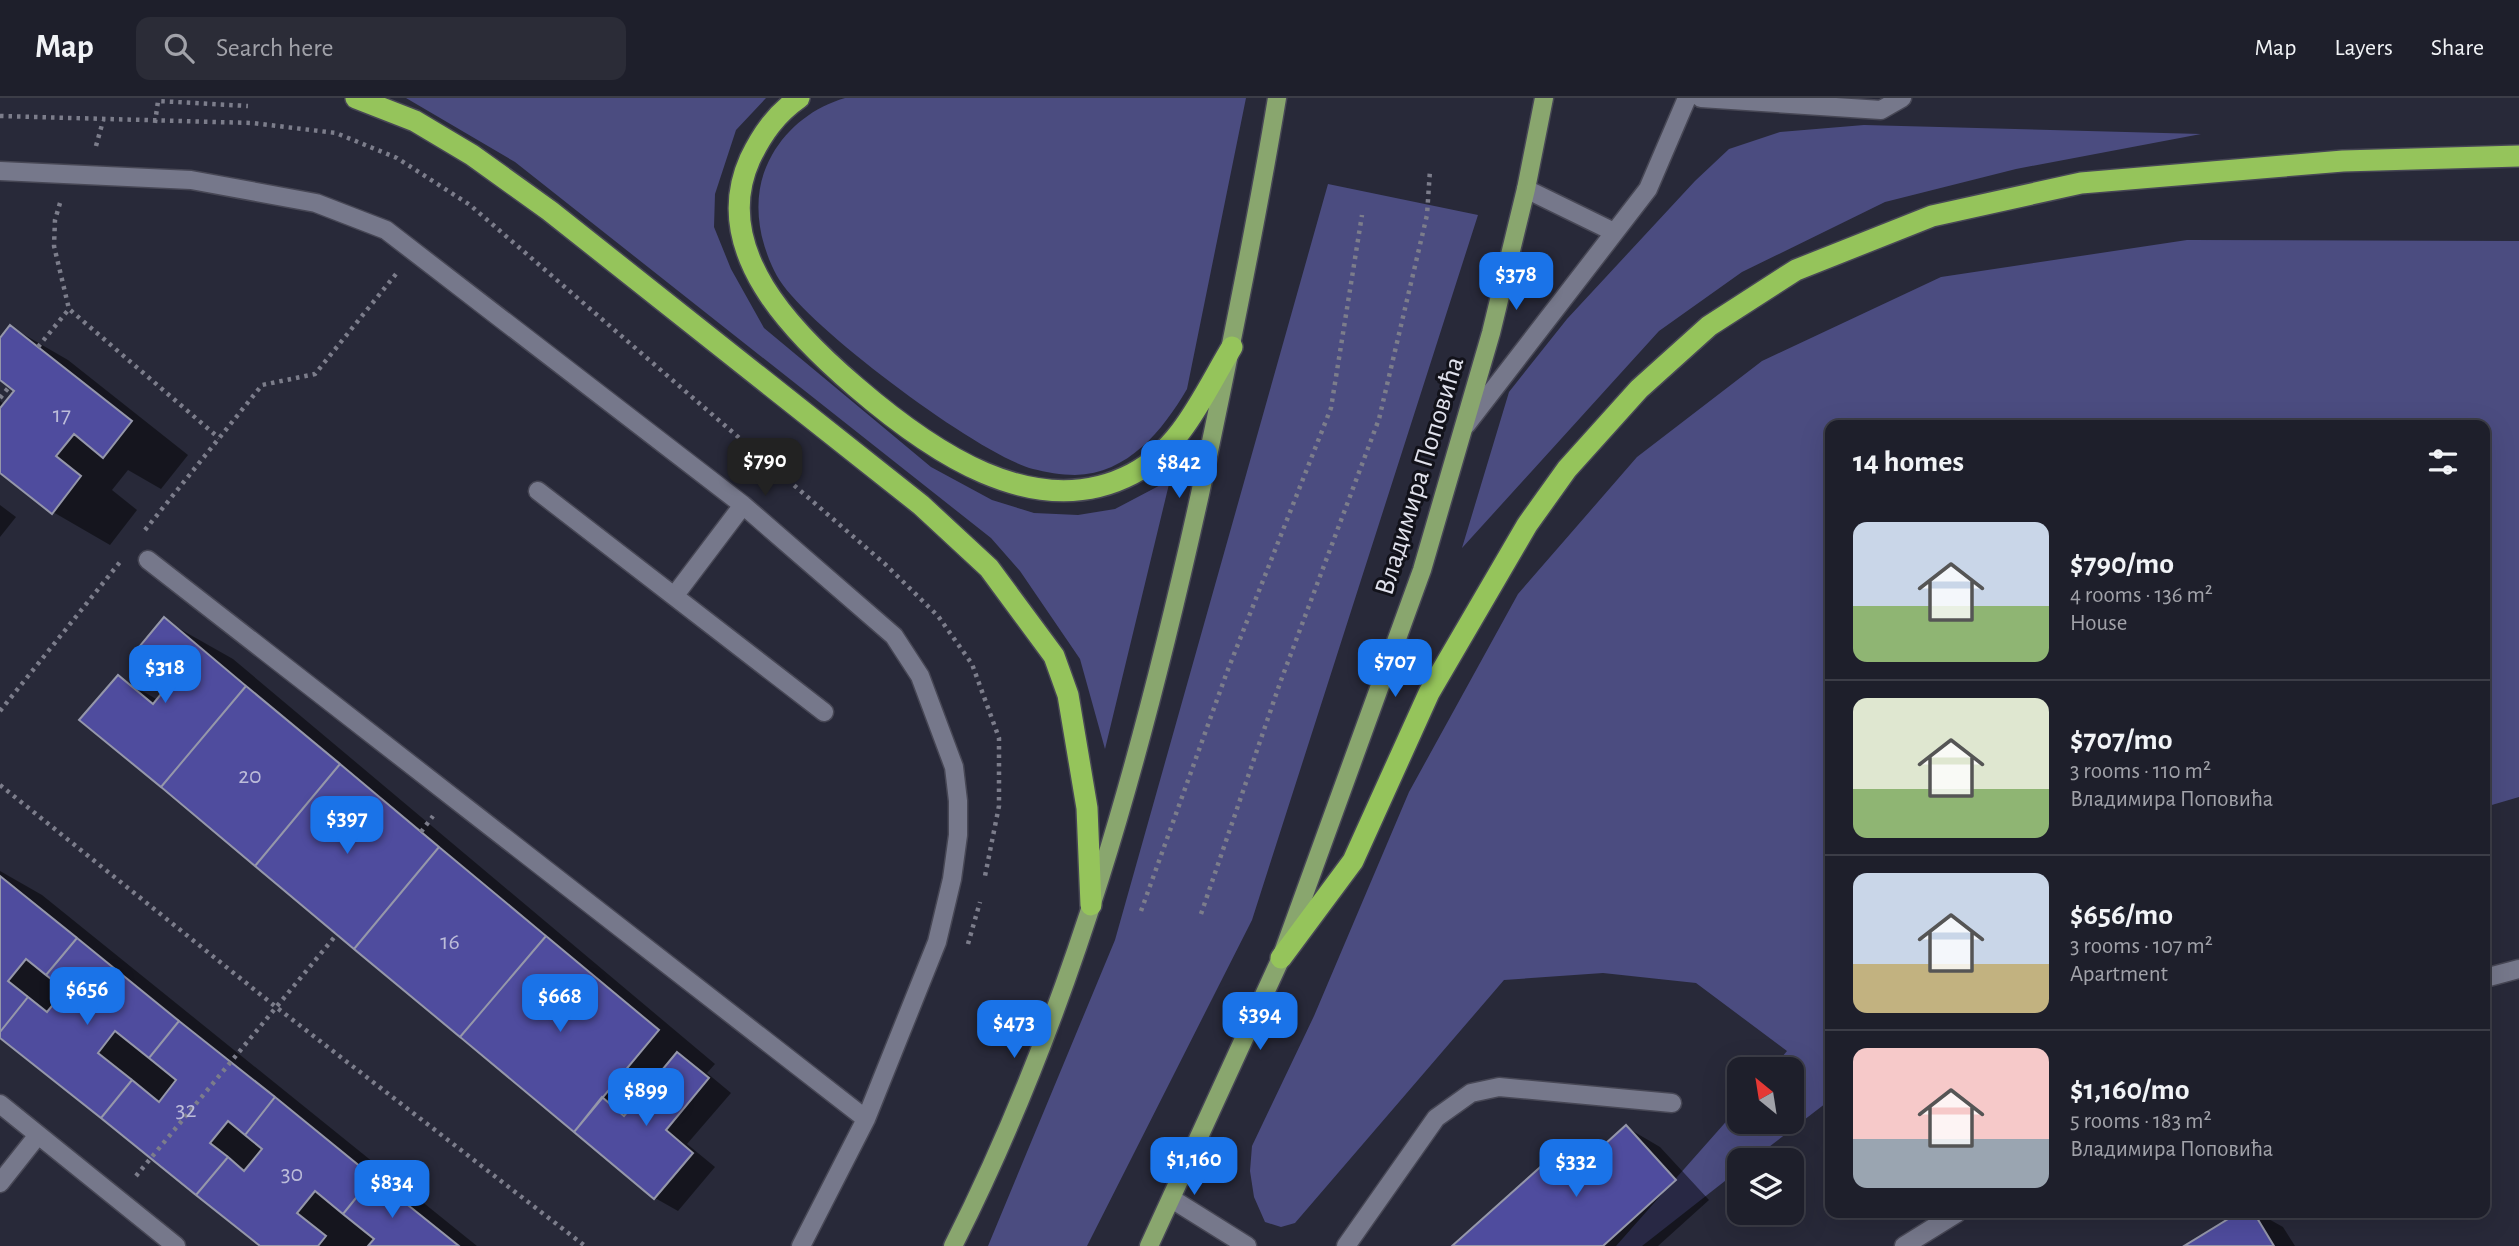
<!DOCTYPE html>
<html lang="en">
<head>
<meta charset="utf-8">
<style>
	body { margin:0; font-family:"Alegreya Sans",sans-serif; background:#2b2c37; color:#f1f3f6; height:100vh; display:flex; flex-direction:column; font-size:26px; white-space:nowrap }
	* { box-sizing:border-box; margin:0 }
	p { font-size:23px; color:#a1a2a9 }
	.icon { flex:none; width:38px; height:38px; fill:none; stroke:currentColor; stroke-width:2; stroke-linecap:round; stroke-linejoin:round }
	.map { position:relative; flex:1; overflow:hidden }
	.details { position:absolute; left:1825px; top:322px; width:665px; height:798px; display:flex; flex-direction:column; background:#1e1f2b; border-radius:14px; box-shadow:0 7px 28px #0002,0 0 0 2px #3c3d47 }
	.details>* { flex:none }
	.needle { width:46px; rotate:330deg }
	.fabs { position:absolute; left:1727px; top:959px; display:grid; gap:14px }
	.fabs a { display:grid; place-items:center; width:77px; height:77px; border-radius:14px; background:#1e1f2b; box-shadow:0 7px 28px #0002,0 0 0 2px #3c3d47; font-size:35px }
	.price { position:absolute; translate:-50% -60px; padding:0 16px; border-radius:14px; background:#1a73e8; color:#fff; font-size:23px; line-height:46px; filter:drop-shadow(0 2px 4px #0008) }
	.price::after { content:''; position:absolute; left:50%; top:42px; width:21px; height:16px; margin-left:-10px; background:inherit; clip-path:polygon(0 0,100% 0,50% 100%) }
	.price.current { background:#222; color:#fff }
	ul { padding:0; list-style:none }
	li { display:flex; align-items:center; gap:21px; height:175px; padding:0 28px }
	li+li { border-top:2px solid #3c3d47 }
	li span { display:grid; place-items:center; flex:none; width:196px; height:140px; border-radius:14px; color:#555 }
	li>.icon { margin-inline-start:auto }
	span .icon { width:84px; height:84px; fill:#fffc; stroke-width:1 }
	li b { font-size:30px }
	h2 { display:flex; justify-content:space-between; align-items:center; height:84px; padding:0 28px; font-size:30px }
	header { display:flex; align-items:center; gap:42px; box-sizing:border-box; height:98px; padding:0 35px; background:#1e1f2b; border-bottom:2px solid #3c3d47 }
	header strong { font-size:33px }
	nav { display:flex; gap:38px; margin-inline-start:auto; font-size:24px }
	.search { width:490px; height:63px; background:#2b2c37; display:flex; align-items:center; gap:18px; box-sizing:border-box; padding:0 24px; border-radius:14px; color:#a1a2a9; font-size:26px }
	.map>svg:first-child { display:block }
	.green { fill:#4b4c80 }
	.shadow { fill:#0007 }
	.building { fill:#4f4c9e; stroke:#9597aa; stroke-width:2 }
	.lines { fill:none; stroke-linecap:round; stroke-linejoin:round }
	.minor-casing { stroke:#474755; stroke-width:21 }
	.major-casing { stroke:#474755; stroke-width:21 }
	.highway-casing { stroke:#474755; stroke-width:24 }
	.path { stroke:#7c7d8b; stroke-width:4.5; stroke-dasharray:3.5 5; stroke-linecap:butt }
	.minor { stroke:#76788b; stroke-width:18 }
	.major { stroke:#89a66e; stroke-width:18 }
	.highway { stroke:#95c45b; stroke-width:21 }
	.labels { text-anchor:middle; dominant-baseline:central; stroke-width:6; stroke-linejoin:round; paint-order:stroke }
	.number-label { font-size:24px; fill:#bcbcd9 }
	.street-label { font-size:28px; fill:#e1e2ed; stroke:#12121a }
</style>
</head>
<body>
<header>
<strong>Map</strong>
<div class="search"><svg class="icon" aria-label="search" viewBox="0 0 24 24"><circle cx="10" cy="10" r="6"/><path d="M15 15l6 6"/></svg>Search here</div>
<nav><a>Map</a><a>Layers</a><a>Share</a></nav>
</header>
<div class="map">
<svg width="2519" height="1148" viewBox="0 0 2519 1148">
	<rect width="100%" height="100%" fill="#282939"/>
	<path class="green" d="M 406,0 L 766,0 L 736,32 L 715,96 L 714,129 L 731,171 L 764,230 L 931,369 L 992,402 L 1034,415 L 1078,417 L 1115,411 L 1170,382 L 1105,651 L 1080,561 L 1020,473 L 991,440 L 515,64 Z
		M 845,0 L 1246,0 L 1187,291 C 1163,332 1128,376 1075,377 C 1062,377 1045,374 1033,371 C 979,357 803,226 777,178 C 757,141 750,95 772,57 C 788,29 814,9 845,0 Z
		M 1864,27 L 2201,36 L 2016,71 L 1885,104 L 1742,174 L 1659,233 L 1462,450 L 1509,294 L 1567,221 L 1695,83 L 1729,51 L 1780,34 Z
		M 1328,86 L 1478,117 L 1252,822 L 1087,1148 L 988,1148 L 1115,842 Z
		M 2187,142 L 2519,143 L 2519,699 L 2485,709 L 2485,327 L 1830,327 L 1830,1002 L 1752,1062 L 1740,1062 L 1739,1072 L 1642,1148 L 1616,1148 L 1739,1009 L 1740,1024 L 1792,1024 L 1792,971 L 1772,971 L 1787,953 L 1696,885 L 1603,875 L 1504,882 L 1295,1125 L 1281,1129 L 1265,1124 L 1254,1099 L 1250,1073 L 1252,1048 L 1314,918 L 1409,694 L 1518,496 L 1637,359 L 1762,263 L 1941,179 Z"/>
	<path class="shadow" d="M 11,229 L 68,262 L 188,357 L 161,391 L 128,372 L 112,392 L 137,412 L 110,447 L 53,414 L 2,375 L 0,377 L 0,303 L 5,307 L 16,293 L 0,280 L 0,243 Z
		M 0,407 L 16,419 L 0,439 Z
		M 164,522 L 233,561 L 715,966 L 707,975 L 731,995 L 687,1046 L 715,1069 L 678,1113 L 655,1100 L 82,622 L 118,579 L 158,602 L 172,585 Z
		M 0,773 L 42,797 L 477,1148 L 263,1148 L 0,937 Z
		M 1626,1029 L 1660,1049 L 1709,1102 L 1658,1148 L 1455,1148 L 1565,1049 L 1589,1062 Z
		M 2241,1115 L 2258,1115 L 2283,1129 L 2295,1148 L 2188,1148 Z"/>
	<path class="building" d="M 10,227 L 132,323 L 103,360 L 74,336 L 56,358 L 81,378 L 52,416 L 0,375 L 0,310 L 14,293 L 0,282 L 0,240 Z
		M 164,519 L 246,588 L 161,689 L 79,622 L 118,577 L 153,606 L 170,585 L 134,555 Z
		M 246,588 L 340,666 L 255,768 L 161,689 Z
		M 340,666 L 439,749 L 354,851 L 255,768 Z
		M 439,749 L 546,838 L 460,939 L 354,851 Z
		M 0,778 L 77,840 L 46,877 L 26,861 L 8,883 L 28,899 L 0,934 Z
		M 546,838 L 659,932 L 574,1034 L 460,939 Z
		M 77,840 L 179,923 L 149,960 L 115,933 L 98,955 L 132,982 L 101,1020 L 0,940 L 0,934 L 28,899 L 47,914 L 65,892 L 46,877 Z
		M 179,923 L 275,999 L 245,1037 L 228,1023 L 210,1045 L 228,1059 L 196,1097 L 101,1020 L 132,982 L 159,1004 L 176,982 L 149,960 Z
		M 677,954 L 709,980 L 666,1032 L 693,1055 L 654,1101 L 574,1034 L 602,999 L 624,1018 Z
		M 275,999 L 373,1079 L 343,1116 L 315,1093 L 297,1115 L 326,1138 L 318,1148 L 260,1148 L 196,1097 L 228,1059 L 244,1073 L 262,1051 L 245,1037 Z
		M 1626,1027 L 1676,1082 L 1603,1148 L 1452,1148 L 1565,1047 L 1583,1066 Z
		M 373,1079 L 459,1148 L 368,1148 L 374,1141 L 343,1116 Z
		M 2238,1115 L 2254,1115 L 2274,1148 L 2184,1148 Z"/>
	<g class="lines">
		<g class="minor-casing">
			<path id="minor" d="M 1701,0 L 1881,12 L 1902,0
				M 0,73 L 191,82 L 316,105 L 386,132 L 743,407 L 894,538 L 920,578 L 954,669 L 958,703 L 958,737 L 952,781 L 937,844 L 866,1021 L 801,1148
				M 1526,91 L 1614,134
				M 1466,327 L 1648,91 L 1687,0
				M 538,393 L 824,614
				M 148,462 L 866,1021
				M 675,497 L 743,407
				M 2485,880 L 2519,871
				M 0,1006 L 176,1148
				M 0,1085 L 38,1037
				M 1172,1101 L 1247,1148
				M 1346,1148 L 1436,1020 L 1471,995 L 1499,989 L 1672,1005
				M 1904,1148 L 1957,1115"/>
		</g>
		<g class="major-casing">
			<path id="major" d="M 953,1148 C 1073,911 1143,654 1200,396 C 1228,264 1255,133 1277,0
				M 1149,1148 L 1281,860 L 1422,472 L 1491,235 L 1526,91 L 1544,0"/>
		</g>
		<g class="highway-casing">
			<path id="highway" d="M 356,0 L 415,23 L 472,57 L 550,113 L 921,407 L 989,470 L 1054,558 L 1068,597 L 1087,710 L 1091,807
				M 799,0 C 776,16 762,36 750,61 C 709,152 793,235 856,289 C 928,351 1034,427 1132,376 C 1182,350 1204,295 1232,249
				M 1281,860 L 1353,763 L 1429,595 L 1527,427 L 1567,371 L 1639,291 L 1709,228 L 1796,172 L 1932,118 L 2081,85 L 2343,63 L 2519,58"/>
		</g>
		<path class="path" d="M 0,18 L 252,25 L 336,35 L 397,60 L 470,107 L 885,466 L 938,518 L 972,566 L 999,640 L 999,708 L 985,778
			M 155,25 L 158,3 L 248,8
			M 96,48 L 103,23
			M 60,105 L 55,122 L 54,148 L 69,211 L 219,340
			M 38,249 L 69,211
			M 0,300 L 9,289
			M 145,432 L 262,287 L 315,276 L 396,176
			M 0,613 L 120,464
			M 0,687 L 276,909 L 585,1148
			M 421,734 L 433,718
			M 1141,813 L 1227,574 L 1331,310 L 1362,117
			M 1201,816 L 1280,585 L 1379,321 L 1427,117 L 1430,72
			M 968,846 L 980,804
			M 136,1078 L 337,836"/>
		<use href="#minor" class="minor"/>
		<use href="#major" class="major"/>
		<use href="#highway" class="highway"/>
	</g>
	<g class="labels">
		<g class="number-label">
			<text x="62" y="317">17</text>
			<text x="250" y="678">20</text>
			<text x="450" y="844">16</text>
			<text x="186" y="1012">32</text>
			<text x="292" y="1076">30</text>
		</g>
		<g class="street-label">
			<text transform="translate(1420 378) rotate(-73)">Владимира Поповића</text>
		</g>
	</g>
</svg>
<div class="fabs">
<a><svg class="needle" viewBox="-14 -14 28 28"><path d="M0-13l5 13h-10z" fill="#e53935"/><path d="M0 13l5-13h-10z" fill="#a1a2a9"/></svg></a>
<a><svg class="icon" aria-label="layers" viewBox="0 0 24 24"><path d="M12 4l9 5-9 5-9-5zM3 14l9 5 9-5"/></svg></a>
</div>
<b class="price" style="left:1516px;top:214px">$378</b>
<b class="price current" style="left:765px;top:400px">$790</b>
<b class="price" style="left:1179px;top:402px">$842</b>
<b class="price" style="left:1395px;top:601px">$707</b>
<b class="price" style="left:165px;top:607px">$318</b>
<b class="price" style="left:347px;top:758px">$397</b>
<b class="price" style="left:87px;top:929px">$656</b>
<b class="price" style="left:560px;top:936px">$668</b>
<b class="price" style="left:1260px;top:954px">$394</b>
<b class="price" style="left:1014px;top:962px">$473</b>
<b class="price" style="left:646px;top:1030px">$899</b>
<b class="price" style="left:1194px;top:1099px">$1,160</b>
<b class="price" style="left:1576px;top:1101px">$332</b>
<b class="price" style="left:392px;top:1122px">$834</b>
<section class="details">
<h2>14 homes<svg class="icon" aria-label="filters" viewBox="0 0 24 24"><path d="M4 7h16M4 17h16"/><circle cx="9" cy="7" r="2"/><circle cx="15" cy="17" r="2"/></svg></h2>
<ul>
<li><span style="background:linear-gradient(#c9d6e8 60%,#8fb573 0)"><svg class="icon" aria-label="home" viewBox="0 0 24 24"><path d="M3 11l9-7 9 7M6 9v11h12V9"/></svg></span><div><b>$790/mo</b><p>4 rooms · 136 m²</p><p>House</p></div></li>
<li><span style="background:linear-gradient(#dfe7d0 65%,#8fb573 0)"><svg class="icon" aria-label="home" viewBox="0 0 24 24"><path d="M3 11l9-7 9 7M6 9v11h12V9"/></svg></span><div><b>$707/mo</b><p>3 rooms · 110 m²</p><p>Владимира Поповића</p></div></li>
<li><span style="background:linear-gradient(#c9d6e8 65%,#c2b280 0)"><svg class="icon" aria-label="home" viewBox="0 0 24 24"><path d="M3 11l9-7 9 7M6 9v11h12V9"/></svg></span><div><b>$656/mo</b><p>3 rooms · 107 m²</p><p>Apartment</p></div></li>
<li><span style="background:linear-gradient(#f6c9c9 65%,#9aa5b1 0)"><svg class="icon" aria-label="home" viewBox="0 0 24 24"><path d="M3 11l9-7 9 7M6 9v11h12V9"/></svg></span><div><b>$1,160/mo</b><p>5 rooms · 183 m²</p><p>Владимира Поповића</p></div></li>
</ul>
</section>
</div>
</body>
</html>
